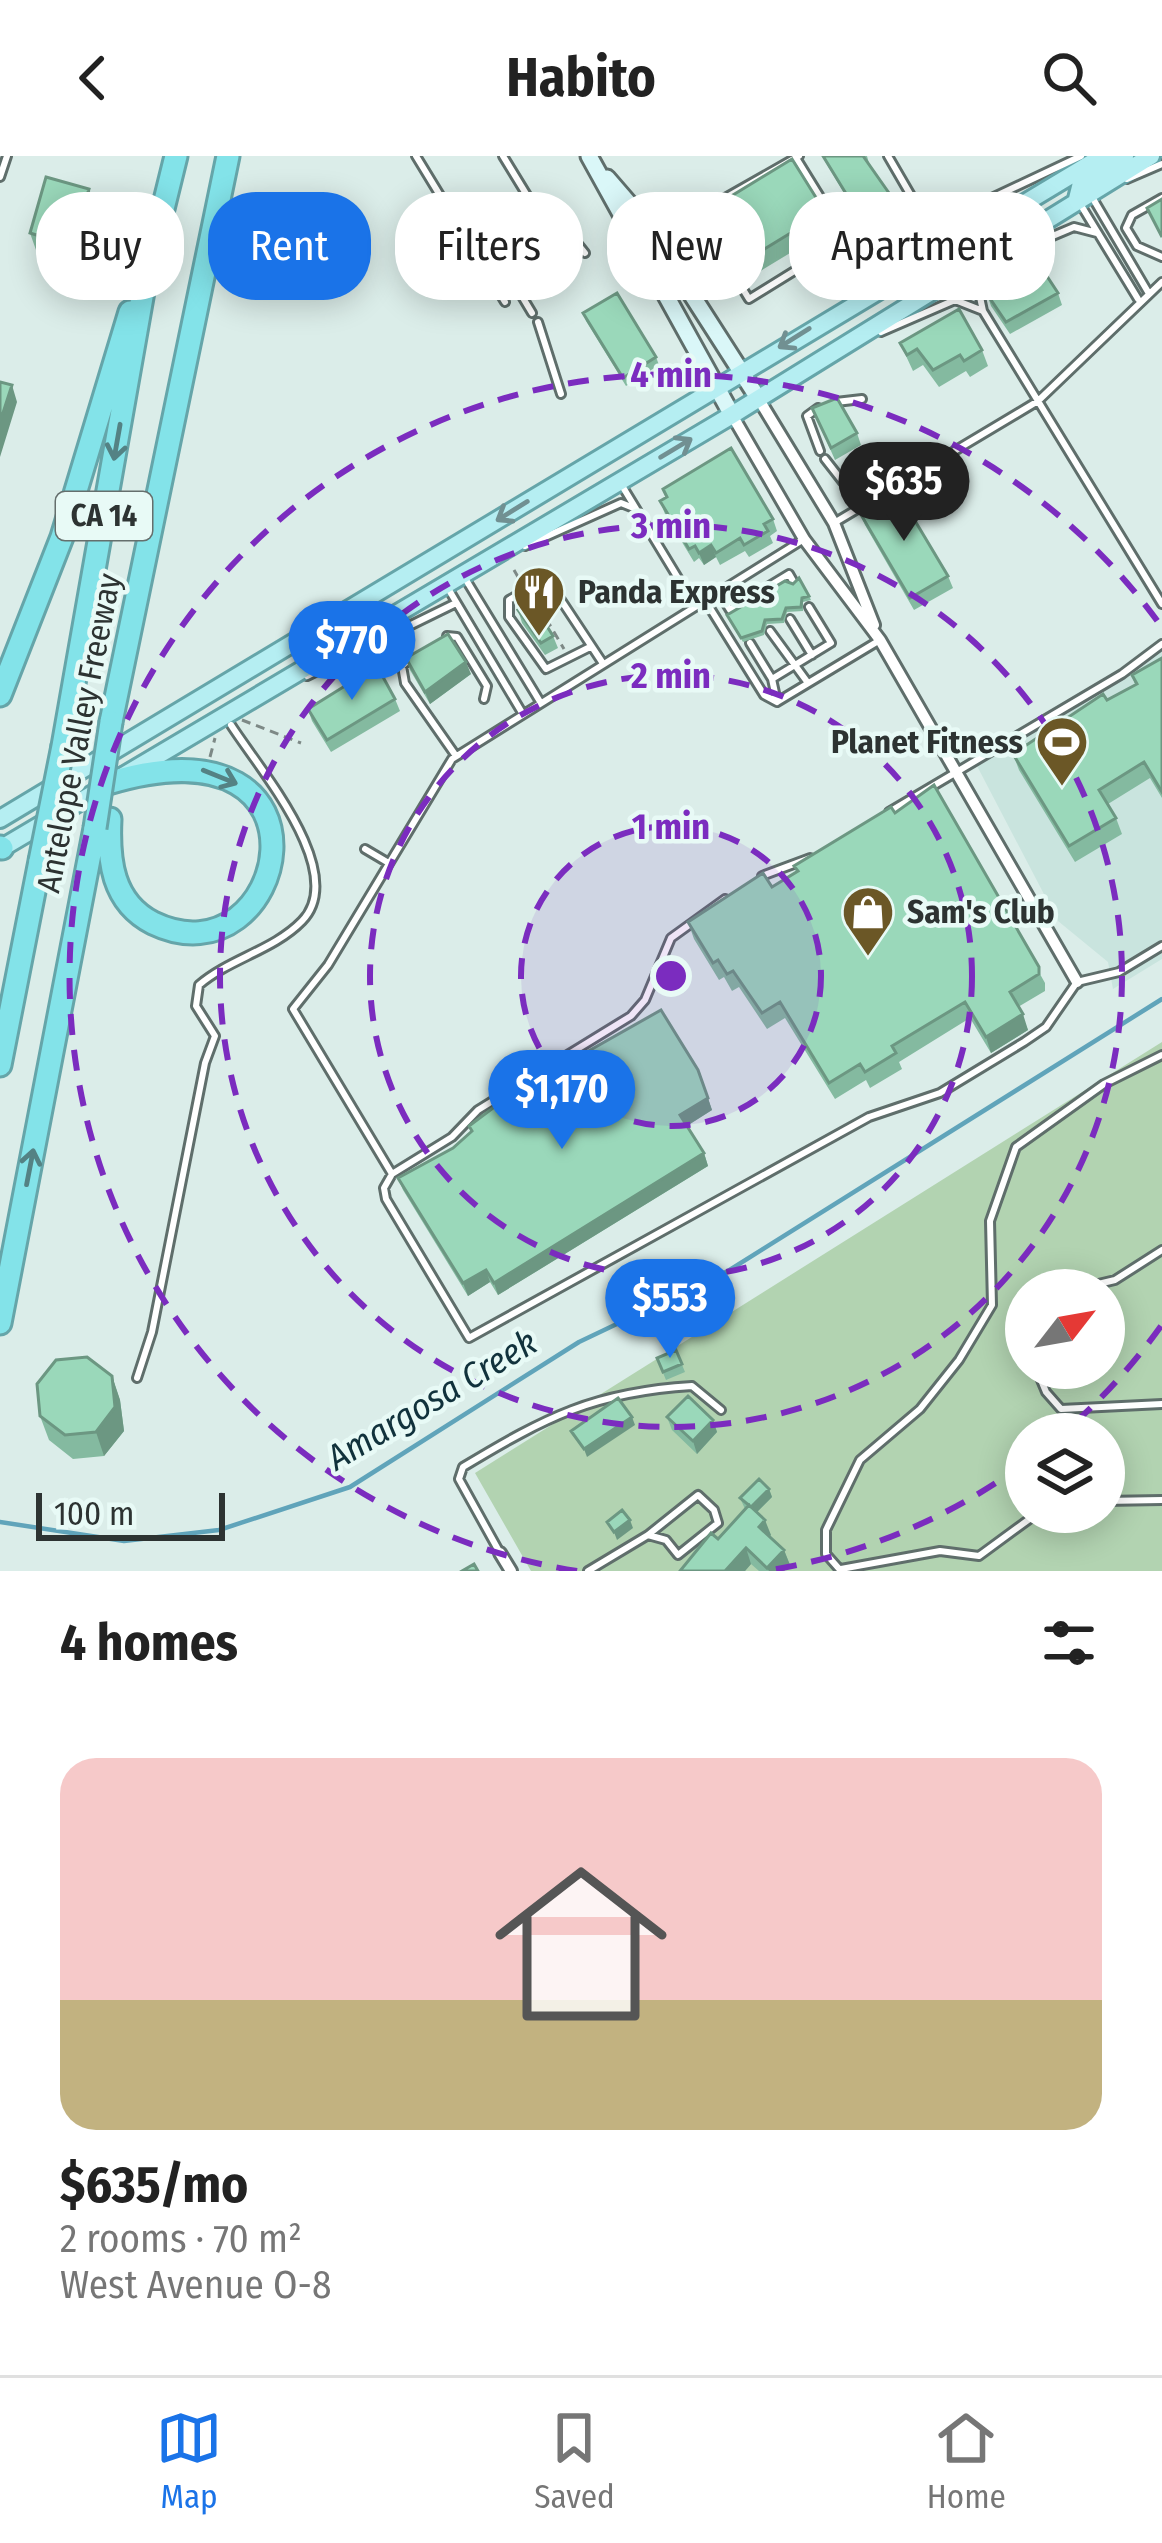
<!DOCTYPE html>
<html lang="en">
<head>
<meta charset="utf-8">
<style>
	body { margin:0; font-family:"Fira Sans Condensed",sans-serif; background:#f2f2f2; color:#222; height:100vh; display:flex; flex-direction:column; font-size:45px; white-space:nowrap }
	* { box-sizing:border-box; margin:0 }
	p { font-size:39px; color:#767676 }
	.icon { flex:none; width:66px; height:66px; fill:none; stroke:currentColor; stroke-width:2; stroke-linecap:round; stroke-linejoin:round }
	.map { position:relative; height:1415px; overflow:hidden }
	.details { display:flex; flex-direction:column; background:#fff; flex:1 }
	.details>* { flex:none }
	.banner { position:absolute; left:36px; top:36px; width:1092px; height:108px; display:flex; gap:24px }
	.needle { width:78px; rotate:59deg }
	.tools { position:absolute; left:1005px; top:1113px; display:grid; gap:24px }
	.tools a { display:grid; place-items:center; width:120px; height:120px; border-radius:50%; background:#fff; box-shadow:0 6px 30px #0003; font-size:60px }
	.scale { position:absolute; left:36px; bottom:30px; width:189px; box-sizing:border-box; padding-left:12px; border:6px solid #2d3332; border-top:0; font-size:33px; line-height:42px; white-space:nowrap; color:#2d3332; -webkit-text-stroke:9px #e8faf6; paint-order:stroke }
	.price { position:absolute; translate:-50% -102px; padding:0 27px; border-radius:42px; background:#1a73e8; color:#fff; font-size:39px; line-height:78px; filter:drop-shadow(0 3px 6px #0008) }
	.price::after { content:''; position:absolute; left:50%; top:72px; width:36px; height:27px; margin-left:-18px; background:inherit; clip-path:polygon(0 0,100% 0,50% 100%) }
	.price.selected { background:#222; color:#fff }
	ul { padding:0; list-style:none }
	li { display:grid; align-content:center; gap:24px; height:636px; padding:0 60px }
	li span { display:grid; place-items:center; height:372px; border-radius:36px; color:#555 }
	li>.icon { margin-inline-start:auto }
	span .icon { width:216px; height:216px; fill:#fffc; stroke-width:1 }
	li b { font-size:51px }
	h2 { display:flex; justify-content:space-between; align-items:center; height:144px; padding:0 60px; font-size:51px }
	.pill { padding:0 42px; border-radius:48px; background:#fff; box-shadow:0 6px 30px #0003; font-size:42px; line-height:108px }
	.pill.selected { background:#1a73e8; color:#fff }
	header { display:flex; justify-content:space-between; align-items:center; height:156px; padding:0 60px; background:#fff; font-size:54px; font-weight:700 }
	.tabs { display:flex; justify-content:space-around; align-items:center; height:168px; border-top:3px solid #e0e0e0; background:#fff; font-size:33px; color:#767676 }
	.tabs a { display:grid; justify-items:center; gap:6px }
	.tabs .selected { color:#1a73e8 }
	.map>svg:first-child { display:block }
	.built { fill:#c9e4de }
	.green { fill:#b2d3b1; fill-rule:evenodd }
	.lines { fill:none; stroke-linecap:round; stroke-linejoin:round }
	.stream { stroke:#60a4ba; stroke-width:4.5 }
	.lane-casing { stroke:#5f6e6b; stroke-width:12 }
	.street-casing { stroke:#5f6e6b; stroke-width:16 }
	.secondary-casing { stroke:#5f6e6b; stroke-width:21 }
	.primary-casing { stroke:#65a5a9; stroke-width:22 }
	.highway-casing { stroke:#65a5a9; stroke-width:27 }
	.path { stroke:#7d8986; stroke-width:3; stroke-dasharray:9 6; stroke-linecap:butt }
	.lane { stroke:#fff; stroke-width:6 }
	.street { stroke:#fff; stroke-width:10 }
	.secondary { stroke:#daf7f8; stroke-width:15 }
	.primary { stroke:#b5eef2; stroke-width:16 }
	.highway { stroke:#83e3e9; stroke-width:21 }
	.highway-bridge-casing { stroke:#65a5a9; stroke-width:27; stroke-linecap:butt }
	.highway-bridge { stroke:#83e3e9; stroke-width:21 }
	.wall { fill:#84baa0 }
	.shaded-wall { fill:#6c9782 }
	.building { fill:#9ad8ba; stroke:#6c9782; stroke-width:3 }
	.oneway { stroke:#719092 }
	.oneway2 { stroke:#548284 }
	.ring { fill:none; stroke:#7b2cbf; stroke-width:6; stroke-dasharray:21 15 }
	.labels { text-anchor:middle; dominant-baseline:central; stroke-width:9; stroke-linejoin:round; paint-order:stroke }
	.shield { fill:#e8faf6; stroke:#656f6d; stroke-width:3 }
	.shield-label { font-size:30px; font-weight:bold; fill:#2d3332 }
	.poi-label { font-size:33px; font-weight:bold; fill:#2d3332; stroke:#e8faf6; text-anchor:start }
	.street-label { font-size:33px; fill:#2d3332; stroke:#e8faf6 }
	.water-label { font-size:36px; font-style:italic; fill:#11323c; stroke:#e8faf6 }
	.centre { fill:#7b2cbf; stroke:#e8faf6; stroke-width:6 }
	.ring-label { font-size:36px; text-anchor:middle; font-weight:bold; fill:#7b2cbf; stroke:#e8faf6; stroke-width:9; stroke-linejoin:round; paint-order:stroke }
</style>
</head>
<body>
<header><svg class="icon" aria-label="back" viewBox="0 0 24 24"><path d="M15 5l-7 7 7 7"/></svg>Habito<svg class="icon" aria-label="search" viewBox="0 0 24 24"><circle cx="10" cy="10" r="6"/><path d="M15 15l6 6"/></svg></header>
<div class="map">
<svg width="1162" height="1415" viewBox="0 0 1162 1415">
	<rect width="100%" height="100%" fill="#dbede9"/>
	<path class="built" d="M 1162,494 L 1162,803 L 1113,833 L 1108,806 L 1058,765 L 976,608 Z"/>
	<path class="green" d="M 1162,886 L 1162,1415 L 531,1415 L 475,1317 ZM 1026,1134 L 1104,1134 L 1104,1212 L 1026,1212 ZM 1026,1278 L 1104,1278 L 1104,1356 L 1026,1356 Z"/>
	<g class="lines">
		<path class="stream" d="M 0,1366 L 124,1385 L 219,1374 L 350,1331 L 579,1186 L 728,1115 L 1162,843"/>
		<g class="lane-casing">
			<path id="lane" d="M 416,0 L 505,146
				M 503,0 L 550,77 L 569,77 L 585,97
				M 888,0 L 924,62 L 920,105
				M 796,2 L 846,83 L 749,143 L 697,58 L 799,0
				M 0,21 L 7,0
				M 1127,23 L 1162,8
				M 1092,41 L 1148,136
				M 1162,42 L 1132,59 L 1126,72 L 1137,90 L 1162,101
				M 1079,46 L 1138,143
				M 924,62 L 943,65 L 1081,0
				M 660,82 L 697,58
				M 996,104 L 1074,71 L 1097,77
				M 974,113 L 983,155 L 1162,448
				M 520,137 L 532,157
				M 538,166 L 561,238
				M 881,176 L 955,144 L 983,155
				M 836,246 L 862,243
				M 818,252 L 807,260 L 820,295
				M 825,303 L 843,326
				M 621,328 L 695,450
				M 834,367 L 1038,245 L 1162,126
				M 525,390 L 621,347 L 636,353
				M 463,419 L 539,544
				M 446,429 L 521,555
				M 719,436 L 730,454 L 789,418 L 793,425
				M 705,444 L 764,539 L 777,546
				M 790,463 L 812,499
				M 770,475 L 808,527
				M 447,480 L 457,481 L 487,530 L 484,543
				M 750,487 L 772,523 L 777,546
				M 590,491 L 546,513 L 509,461 L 509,444 L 526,434 L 553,432 L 602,506
				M 410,503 L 402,510 L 405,527 L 456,600
				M 307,520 L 456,447
				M 772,523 L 831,487 L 809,451
				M 777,546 L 880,484
				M 889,656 L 1122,518 L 1162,488
				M 365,693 L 387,706
				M 762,720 L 810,702
				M 725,743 L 671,782 L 645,844 L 631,860 L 478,954 L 452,981 L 392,1018 L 293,853 L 328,809 L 452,603 L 804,383
				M 392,1018 L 384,1032 L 386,1043 L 469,1182 L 869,961 L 940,937 L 1024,886 L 1046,871 L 1077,826 L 1119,816 L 1162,790
				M 1073,1134 L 1115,1124 L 1162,1094
				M 1036,1212 L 1046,1236 L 1061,1253 L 1162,1248
				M 137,1222 L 152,1176 L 205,907 L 215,880 L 196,850 L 199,829 C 229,803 274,794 302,765 C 349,717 260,614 231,569
				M 1104,1345 L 1162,1344
				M 500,1397 L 459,1323 L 463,1311 C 546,1261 594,1236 692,1230 L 721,1254
				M 841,1413 L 940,1395 L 979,1400 L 1039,1356
				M 588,1415 L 648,1379 L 698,1339 L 714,1354 L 718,1367 L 678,1399 L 666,1384 L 648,1379
				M 841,1415 L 826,1398 L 826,1374 L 860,1304 L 920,1253 L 959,1204 L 992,1149 L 990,1065 L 1016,991 L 1104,928 L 1162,899"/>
		</g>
		<g class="street-casing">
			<path id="street" d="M 758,242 L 834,367 L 874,469
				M 732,259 L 804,383 L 880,484 L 1077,826
				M 500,1397 L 511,1415"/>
		</g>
		<g class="secondary-casing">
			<path id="secondary" d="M 589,0 L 732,259
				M 607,22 L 645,66 L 758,242"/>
		</g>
		<g class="primary-casing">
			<path id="primary" d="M 1077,43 L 1081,27 L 1125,0
				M 0,663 L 1103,0
				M 0,693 L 732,259 L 1151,0"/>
		</g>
		<g class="highway-casing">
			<path id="highway" d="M 0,539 L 62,381 L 130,156
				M 111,566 L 228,0
				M 63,590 L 144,130 L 176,0
				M 108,627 C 351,554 287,832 153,767 C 112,746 108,704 110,663
				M 0,691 L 2,692
				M 0,909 L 40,705
				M 0,1167 L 95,672"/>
		</g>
		<path class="path" d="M 514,414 L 522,428
			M 537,457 L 541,454 L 564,493
			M 242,564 L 301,587
			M 210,601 L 215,582"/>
		<use href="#lane" class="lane"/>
		<use href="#street" class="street"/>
		<use href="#secondary" class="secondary"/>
		<use href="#primary" class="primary"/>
		<use href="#highway" class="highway"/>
		<g class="highway-bridge-casing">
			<path id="highway-bridge" d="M 95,672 L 111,566
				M 40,705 L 63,590"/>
		</g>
		<use href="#highway-bridge" class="highway-bridge"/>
	</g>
	<path class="wall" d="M 822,0 L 867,0 L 870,11 L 901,59 L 869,79 Z
		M 89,33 L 95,49 L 77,106 L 36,94 L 30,77 Z
		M 715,50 L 825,56 L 831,72 L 754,119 L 721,66 Z
		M 1058,137 L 1062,149 L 1010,178 L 991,150 L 987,138 Z
		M 583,157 L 656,201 L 659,209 L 626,230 L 586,165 Z
		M 900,187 L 982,194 L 988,210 L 970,221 L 966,215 L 939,231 L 923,209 L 913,215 Z
		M 812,252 L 857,277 L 861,289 L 835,304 Z
		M 663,333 L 773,363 L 777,375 L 770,380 L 773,387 L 749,401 L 745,395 L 720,409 L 716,401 L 704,409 L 699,402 L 694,406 L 665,358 L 660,345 L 666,342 Z
		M 860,357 L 948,420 L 953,432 L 914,454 L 865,369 Z
		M 809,440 L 811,444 L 803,446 L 803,455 L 787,456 L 784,467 L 767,468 L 764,479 L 743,486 L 729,463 Z
		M 518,454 L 553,480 L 558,492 L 545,499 L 522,467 Z
		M 406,502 L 471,518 L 430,548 L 410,514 Z
		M 1162,502 L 1162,642 L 1150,622 L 1108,648 L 1116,662 L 1122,678 L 1075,706 L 1019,614 L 1013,598 L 1135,529 L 1132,519 Z
		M 395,543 L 400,555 L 331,596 L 312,565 L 308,553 Z
		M 934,629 L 1045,827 L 1045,835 L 1018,851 L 1028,874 L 991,897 L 970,862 L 899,906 L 902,913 L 870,932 L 866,924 L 835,943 L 785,862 L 767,873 L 739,831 L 732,835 L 724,821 L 719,824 L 694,783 L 688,766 L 772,731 L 796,716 L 794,710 L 895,657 Z
		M 698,914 L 712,954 L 687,970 L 704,997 L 708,1010 L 498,1139 L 490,1126 L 468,1140 L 403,1034 L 398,1022 L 453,992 L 471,976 L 469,970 Z
		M 676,1194 L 685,1216 L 666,1224 L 657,1202 Z
		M 112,1220 L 120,1244 L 124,1275 L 104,1300 L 73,1303 L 49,1284 L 40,1260 Z
		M 667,1261 L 713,1264 L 717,1276 L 697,1298 L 672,1274 Z
		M 769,1333 L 772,1341 L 757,1356 L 771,1379 L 769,1380 L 784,1394 L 790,1409 L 784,1415 L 759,1415 L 751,1408 L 745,1415 L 680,1415 L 718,1383 L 745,1353 L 740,1342 Z"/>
	<path class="shaded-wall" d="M 89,33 L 95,49 L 77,106 L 71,90 Z
		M 896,47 L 901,59 L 869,79 L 864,67 Z
		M 12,229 L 17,246 L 0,301 L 0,266 Z
		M 711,389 L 716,401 L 704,409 L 699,397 Z
		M 466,506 L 471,518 L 430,548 L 425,536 Z
		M 1023,858 L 1028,874 L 991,897 L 986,881 Z
		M 708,942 L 712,954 L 685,971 L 680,959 Z
		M 704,997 L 708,1010 L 498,1139 L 494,1127 Z
		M 486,1114 L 490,1126 L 468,1140 L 463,1127 Z
		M 112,1220 L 120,1244 L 124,1275 L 104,1300 L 96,1276 Z
		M 632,1261 L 635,1269 L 587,1301 L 584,1293 Z
		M 713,1264 L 717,1276 L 697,1298 L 693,1285 Z
		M 769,1333 L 772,1341 L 753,1360 L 750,1352 Z
		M 630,1364 L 633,1372 L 617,1384 L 614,1376 Z
		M 765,1364 L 771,1379 L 764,1386 L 759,1371 Z
		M 746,1392 L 751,1408 L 745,1415 L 725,1415 Z
		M 784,1394 L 790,1409 L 784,1415 L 769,1415 L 767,1412 Z"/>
	<path class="building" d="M 823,0 L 863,0 L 896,47 L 864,67 Z
		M 792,3 L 825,56 L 748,103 L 715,50 Z
		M 46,21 L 89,33 L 71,90 L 30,77 Z
		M 1162,43 L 1162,81 L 1147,52 Z
		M 1039,108 L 1058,137 L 1006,166 L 987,138 Z
		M 617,137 L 656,201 L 623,222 L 583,157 Z
		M 959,153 L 982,194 L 964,205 L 960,199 L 933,214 L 917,193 L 907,199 L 900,187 Z
		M 0,226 L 12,229 L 0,266 Z
		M 837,242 L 857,277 L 831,292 L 812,252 Z
		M 731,292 L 773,363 L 764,368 L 768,375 L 744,389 L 740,382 L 716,397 L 711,389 L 699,397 L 695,390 L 689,393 L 660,345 L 667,341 L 663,333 Z
		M 896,333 L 948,420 L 910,442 L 860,357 Z
		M 799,422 L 809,440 L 802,442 L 801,451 L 786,452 L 782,463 L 765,464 L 762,475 L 741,482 L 727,459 L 785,425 L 793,428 Z
		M 532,446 L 553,480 L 541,487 L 518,454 Z
		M 448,478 L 466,506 L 425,536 L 406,502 Z
		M 1162,502 L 1162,636 L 1144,606 L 1099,634 L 1116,662 L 1069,690 L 1013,598 L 1103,538 L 1107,544 L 1137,528 L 1132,519 Z
		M 377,510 L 395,543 L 327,584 L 308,553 Z
		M 934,629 L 1039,811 L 1039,818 L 1010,836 L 1023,858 L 986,881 L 965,846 L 892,890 L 896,897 L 865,916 L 860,908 L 829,927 L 780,846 L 762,857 L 733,815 L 727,818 L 718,804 L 713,807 L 688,766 L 763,717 L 772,731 L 798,715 L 794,710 L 891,651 L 895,657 Z
		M 661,854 L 698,914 L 708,942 L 680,959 L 704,997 L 494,1127 L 486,1114 L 463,1127 L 398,1022 L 453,992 L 472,975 L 469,970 L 509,940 Z
		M 676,1194 L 682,1208 L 663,1216 L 657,1202 Z
		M 87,1201 L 112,1220 L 115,1251 L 96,1276 L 65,1279 L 40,1260 L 37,1228 L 56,1204 Z
		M 688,1240 L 713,1264 L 693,1285 L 667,1261 Z
		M 618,1242 L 632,1261 L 584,1293 L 571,1275 Z
		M 759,1323 L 769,1333 L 751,1351 L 740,1342 Z
		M 749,1349 L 765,1364 L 759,1371 L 784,1394 L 767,1412 L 746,1392 L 725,1415 L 680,1415 L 711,1377 L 718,1383 Z
		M 622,1354 L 630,1364 L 614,1376 L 607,1366 Z
		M 474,1408 L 478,1415 L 462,1415 Z"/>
	<defs><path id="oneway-shaft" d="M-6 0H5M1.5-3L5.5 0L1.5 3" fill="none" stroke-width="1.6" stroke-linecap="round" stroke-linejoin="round" transform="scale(3)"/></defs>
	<g class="oneway">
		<use href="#oneway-shaft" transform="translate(794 182) rotate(148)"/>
		<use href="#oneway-shaft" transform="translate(676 292) rotate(-31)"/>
		<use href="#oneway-shaft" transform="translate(512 355) rotate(148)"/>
	</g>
	<g class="oneway2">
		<use href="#oneway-shaft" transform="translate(117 286) rotate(100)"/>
		<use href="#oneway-shaft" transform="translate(220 621) rotate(22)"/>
		<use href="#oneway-shaft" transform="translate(30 1011) rotate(-79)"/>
	</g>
	<circle cx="671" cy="820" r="150" fill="#7b2cbf" fill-opacity=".12"/>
	<g class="ring">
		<circle cx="671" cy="820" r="150"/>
		<circle cx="671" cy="820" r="301"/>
		<circle cx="671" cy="820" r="451"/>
		<path d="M1161 1170A602 602 0 0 1 1062 1278M1025 1307A602 602 0 0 1 765 1415M577 1415A602 602 0 1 1 1161 470"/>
	</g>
	<defs>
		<g id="restaurant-pin" transform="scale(2.7)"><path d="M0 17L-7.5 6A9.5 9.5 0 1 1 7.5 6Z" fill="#6b5726" stroke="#e8faf6"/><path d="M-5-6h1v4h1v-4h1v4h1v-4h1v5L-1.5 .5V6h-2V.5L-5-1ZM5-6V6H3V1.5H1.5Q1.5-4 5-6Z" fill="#fff"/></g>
		<g id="stadium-pin" transform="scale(2.7)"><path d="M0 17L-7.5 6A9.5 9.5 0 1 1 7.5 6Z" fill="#6b5726" stroke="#e8faf6"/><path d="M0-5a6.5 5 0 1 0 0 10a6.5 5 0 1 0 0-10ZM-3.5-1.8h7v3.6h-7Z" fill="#fff"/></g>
		<g id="shop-pin" transform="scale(2.7)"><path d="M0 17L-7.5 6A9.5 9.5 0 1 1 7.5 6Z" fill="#6b5726" stroke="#e8faf6"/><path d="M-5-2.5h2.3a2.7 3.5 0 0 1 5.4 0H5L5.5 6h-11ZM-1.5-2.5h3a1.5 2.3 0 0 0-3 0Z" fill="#fff"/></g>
	</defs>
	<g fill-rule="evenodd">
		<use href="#restaurant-pin" x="539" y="436"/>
		<use href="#stadium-pin" x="1062" y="586"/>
		<use href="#shop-pin" x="868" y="756"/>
	</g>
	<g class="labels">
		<rect class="shield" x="56" y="336" width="96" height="48" rx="9"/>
		<g class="shield-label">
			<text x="104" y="360">CA 14</text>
		</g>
		<g class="poi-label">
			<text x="578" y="436">Panda Express</text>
			<text x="1023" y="586" text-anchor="end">Planet Fitness</text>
			<text x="907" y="756">Sam's Club</text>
		</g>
		<g class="street-label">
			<text transform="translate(79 577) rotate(-79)">Antelope Valley Freeway</text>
		</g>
		<g class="water-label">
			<text transform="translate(432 1244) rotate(-31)">Amargosa Creek</text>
		</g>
	</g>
	<circle cx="671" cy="820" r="18" class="centre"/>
	<g class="ring-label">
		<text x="671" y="231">4 min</text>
		<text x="671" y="382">3 min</text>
		<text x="671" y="532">2 min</text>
		<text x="671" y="683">1 min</text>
	</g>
</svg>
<div class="tools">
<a><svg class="needle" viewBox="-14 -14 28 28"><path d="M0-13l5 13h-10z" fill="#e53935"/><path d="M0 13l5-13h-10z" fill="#767676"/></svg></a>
<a><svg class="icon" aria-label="layers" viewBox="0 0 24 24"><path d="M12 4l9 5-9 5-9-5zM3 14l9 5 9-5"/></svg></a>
</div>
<div class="scale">100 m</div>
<b class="price selected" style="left:904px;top:388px">$635</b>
<b class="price" style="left:352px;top:547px">$770</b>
<b class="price" style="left:562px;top:996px">$1,170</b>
<b class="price" style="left:670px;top:1205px">$553</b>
<div class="banner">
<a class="pill">Buy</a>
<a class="pill selected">Rent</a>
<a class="pill">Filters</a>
<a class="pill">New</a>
<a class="pill">Apartment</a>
</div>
</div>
<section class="details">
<h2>4 homes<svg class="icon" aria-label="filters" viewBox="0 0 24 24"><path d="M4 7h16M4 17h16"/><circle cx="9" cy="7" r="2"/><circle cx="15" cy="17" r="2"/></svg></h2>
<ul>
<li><span style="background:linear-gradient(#f6c9c9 65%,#c2b280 0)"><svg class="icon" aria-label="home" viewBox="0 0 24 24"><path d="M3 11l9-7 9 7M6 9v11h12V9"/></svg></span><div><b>$635/mo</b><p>2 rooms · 70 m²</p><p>West Avenue O-8</p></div></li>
</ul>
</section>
<nav class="tabs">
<a class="selected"><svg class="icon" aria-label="map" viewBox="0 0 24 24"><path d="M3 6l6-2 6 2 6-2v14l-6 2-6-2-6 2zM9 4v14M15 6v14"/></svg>Map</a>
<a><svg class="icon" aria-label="saved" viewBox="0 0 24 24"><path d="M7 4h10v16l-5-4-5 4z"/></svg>Saved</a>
<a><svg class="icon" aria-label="home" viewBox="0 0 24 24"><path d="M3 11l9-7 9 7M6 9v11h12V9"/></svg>Home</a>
</nav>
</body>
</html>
